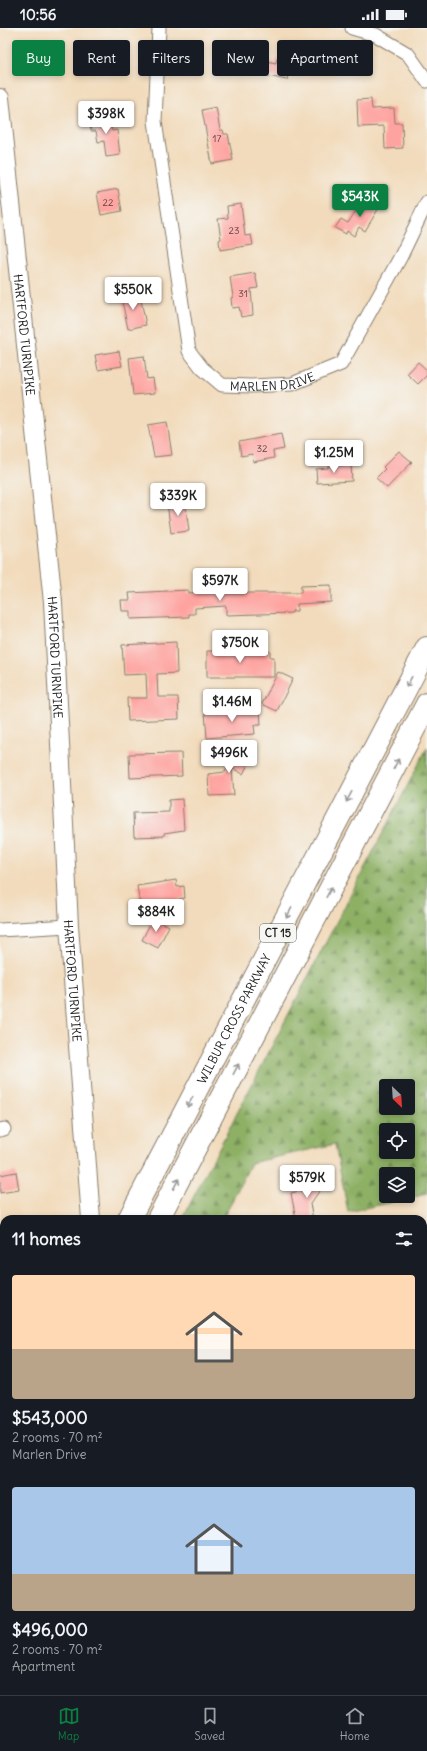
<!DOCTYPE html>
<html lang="en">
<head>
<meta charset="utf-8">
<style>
	body { margin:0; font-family:Delius,sans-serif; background:#20242c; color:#f1f3f6; height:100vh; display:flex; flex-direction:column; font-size:15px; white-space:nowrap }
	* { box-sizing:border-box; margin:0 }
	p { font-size:13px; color:#9ea1a6 }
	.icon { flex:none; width:22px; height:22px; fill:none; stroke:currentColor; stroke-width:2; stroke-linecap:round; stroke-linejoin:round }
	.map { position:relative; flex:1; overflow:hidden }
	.side { position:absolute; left:0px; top:1187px; width:427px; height:480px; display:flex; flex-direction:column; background:#171b24; border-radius:12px 12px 0 0; box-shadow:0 2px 6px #0003 }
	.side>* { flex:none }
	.hud { position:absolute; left:12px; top:12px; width:403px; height:36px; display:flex; gap:8px }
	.needle { width:26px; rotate:155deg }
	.controls { position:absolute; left:379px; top:1051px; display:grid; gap:8px }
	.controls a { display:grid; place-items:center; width:36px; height:36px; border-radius:4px; background:#171b24; box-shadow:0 2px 6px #0003; font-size:20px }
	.price { position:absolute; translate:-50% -34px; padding:0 9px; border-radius:4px; background:#fff; color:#222; font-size:13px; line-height:26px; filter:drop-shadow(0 1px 2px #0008) }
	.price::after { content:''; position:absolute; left:50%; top:24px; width:12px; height:9px; margin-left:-6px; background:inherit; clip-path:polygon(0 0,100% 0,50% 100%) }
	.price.on { background:#0b8043; color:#fff }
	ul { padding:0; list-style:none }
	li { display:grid; align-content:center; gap:8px; height:212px; padding:0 12px }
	li span { display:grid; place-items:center; height:124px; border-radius:4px; color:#555 }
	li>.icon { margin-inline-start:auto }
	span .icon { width:72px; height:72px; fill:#fffc; stroke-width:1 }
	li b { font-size:17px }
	h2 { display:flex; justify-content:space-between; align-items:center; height:48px; padding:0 12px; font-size:17px }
	.pill { padding:0 14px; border-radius:4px; background:#171b24; box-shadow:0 2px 6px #0003; font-size:14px; line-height:36px }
	.pill.on { background:#0b8043; color:#fff }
	.status { display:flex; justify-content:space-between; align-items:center; height:28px; padding:0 20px; background:#171b24; direction:ltr }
	.status svg { height:11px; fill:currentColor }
	.dock { display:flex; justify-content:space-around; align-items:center; height:56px; border-top:1px solid #363941; background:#171b24; font-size:11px; color:#9ea1a6 }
	.dock a { display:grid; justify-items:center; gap:2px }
	.dock .on { color:#0b8043 }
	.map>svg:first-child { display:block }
	.forest { fill:url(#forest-firs); stroke:#546640; fill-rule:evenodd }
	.building { fill:#fea39f }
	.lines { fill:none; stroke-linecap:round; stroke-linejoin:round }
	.street-casing { stroke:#877c6c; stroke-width:15 }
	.secondary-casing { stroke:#877c6c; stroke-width:20 }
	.highway-casing { stroke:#877c6c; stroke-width:24 }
	.street { stroke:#fff; stroke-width:13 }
	.secondary { stroke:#fff; stroke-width:18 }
	.highway { stroke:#fff; stroke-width:22 }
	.oneway { stroke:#999 }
	.labels { text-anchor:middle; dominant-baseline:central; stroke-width:4; stroke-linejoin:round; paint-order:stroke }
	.number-label { font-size:10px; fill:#543e3d }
	.shield { fill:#f6f6f2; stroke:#5d5d5c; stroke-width:1 }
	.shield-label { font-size:11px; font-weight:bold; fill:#1c1c1c }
	.street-label { font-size:12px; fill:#1c1c1c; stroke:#f6f6f2 }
</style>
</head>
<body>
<div class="status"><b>10:56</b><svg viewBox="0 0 49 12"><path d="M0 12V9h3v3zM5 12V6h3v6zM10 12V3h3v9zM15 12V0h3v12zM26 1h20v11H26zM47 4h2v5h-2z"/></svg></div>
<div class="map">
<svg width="427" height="1667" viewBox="0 0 427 1667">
	<defs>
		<pattern id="forest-firs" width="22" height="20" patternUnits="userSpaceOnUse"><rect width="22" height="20" fill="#8db065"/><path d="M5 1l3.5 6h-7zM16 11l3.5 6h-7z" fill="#728e52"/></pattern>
	</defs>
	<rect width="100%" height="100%" fill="#f6f6f2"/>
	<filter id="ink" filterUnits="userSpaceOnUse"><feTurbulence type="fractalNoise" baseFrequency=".025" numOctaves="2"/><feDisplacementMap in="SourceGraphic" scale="8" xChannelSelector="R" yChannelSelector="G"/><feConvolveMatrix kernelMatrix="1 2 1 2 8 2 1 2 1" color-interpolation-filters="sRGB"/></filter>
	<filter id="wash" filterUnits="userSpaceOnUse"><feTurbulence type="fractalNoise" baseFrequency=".012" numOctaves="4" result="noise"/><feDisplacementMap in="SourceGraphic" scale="16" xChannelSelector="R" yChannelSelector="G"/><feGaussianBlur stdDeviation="0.9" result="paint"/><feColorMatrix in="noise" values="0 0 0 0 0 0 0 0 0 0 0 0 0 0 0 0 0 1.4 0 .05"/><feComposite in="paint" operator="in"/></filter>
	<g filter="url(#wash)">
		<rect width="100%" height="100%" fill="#f2dbbc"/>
		<path class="forest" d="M 427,720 L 427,1166 L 348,1184 L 335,1116 L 251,1135 L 223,1191 L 182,1191 ZM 386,1058 L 408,1058 L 408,1080 L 386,1080 ZM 386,1102 L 408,1102 L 408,1124 L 386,1124 ZM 386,1146 L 408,1146 L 408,1168 L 386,1168 Z"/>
		<g id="blocks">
			<path class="building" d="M 93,18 L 110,18 L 110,40 L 93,41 L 93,36 L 90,36 L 90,20 L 93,20 Z
				M 277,30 L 291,33 L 287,52 L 254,45 L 257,31 L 276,35 Z
				M 371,71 L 372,81 L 394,80 L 395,95 L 402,95 L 403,120 L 385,121 L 384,98 L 358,99 L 357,72 Z
				M 216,79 L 220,102 L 223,102 L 224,106 L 228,106 L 233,132 L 212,136 L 202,82 Z
				M 109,88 L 112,103 L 117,102 L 120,127 L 106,129 L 104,113 L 98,114 L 96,103 L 91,103 L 89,92 Z
				M 118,161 L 122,183 L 101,187 L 97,165 Z
				M 365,169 L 380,178 L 365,203 L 359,199 L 354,208 L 347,203 L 346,206 L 335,200 L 341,191 L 348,195 Z
				M 241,176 L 245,208 L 251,207 L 253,217 L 220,222 L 219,212 L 221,211 L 218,191 L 228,190 L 227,178 Z
				M 255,245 L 258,260 L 251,261 L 253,287 L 241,289 L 239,279 L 232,280 L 231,270 L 233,269 L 230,249 Z
				M 135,264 L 137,273 L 141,272 L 146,297 L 128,301 L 121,268 Z
				M 119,323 L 122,338 L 98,342 L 95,327 Z
				M 144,328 L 147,351 L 153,350 L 155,365 L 133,367 L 129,330 Z
				M 418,334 L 427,342 L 427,347 L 418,356 L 407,346 Z
				M 167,394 L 172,427 L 154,429 L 148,397 Z
				M 281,406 L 284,421 L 273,423 L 274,430 L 253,434 L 252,426 L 241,428 L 239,414 Z
				M 399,423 L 412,434 L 387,460 L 376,450 L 385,441 L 383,439 Z
				M 351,437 L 352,453 L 317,455 L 316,441 L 328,440 L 328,438 Z
				M 185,473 L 189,503 L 171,505 L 167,475 Z
				M 331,557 L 331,574 L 297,576 L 297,583 L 292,583 L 292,585 L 226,587 L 226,578 L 195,580 L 195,586 L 189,586 L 189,589 L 130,591 L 130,583 L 122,583 L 121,572 L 130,572 L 129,565 L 188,562 L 188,565 L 217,563 L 217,565 L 301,565 L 301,558 Z
				M 176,614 L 177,645 L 157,646 L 158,669 L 178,669 L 179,691 L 128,693 L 127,670 L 147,670 L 146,646 L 124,647 L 122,617 Z
				M 207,623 L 270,623 L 270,629 L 274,629 L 274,649 L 207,649 Z
				M 278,644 L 293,651 L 277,683 L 262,676 Z
				M 260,681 L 261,697 L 254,697 L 255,706 L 207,710 L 205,685 Z
				M 238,717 L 254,725 L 243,746 L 232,740 L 234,767 L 209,768 L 208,746 L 225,744 Z
				M 181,725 L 182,748 L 130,750 L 129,726 Z
				M 182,771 L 184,802 L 164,805 L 164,808 L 134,809 L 133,785 L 169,784 L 169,772 Z
				M 176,852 L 177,859 L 184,858 L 185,870 L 179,871 L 179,875 L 171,876 L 171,879 L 141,883 L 137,858 Z
				M 153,890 L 169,898 L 158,920 L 142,912 Z
				M 16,1144 L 19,1162 L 0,1165 L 0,1147 Z
				M 315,1147 L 326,1154 L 310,1176 L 313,1191 L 296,1191 L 291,1165 L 304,1162 Z"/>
		</g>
	</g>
	<g filter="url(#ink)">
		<use href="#blocks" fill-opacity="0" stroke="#877c6c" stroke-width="1"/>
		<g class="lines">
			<g class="street-casing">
				<g id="street">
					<path id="s1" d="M 159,0 L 155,93 L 189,323 L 202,340 L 222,357 L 251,358 L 292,356 L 341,336 L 401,228 L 427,174"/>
					<path d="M 352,0 L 376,7 L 408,26 L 427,53"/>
					<path d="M 0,902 L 69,898"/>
					<path d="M 0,1102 L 4,1101"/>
				</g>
			</g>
			<g class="secondary-casing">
				<g id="secondary">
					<path id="s2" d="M 0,70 L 53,574 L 69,898 L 91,1191"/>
					<path d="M 423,1599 L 427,1598"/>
					<path d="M 120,1663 L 120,1667"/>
					<path d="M 73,1667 L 92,1663"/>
				</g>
			</g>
			<g class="highway-casing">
				<g id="highway">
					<path id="s3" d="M 129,1191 L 427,620"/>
					<path d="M 158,1191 L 427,676"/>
					<path d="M 0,1380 L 4,1376"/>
					<path d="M 0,1440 L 4,1431"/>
					<path d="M 0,1515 L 4,1506"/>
				</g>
			</g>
			<use href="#street" class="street"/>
			<use href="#secondary" class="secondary"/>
			<use href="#highway" class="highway"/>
		</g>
		<defs><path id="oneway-shaft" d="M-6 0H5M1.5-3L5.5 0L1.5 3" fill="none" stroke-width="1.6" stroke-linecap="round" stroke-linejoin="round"/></defs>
		<g class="oneway">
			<use href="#oneway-shaft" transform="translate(409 654) rotate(118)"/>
			<use href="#oneway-shaft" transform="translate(396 736) rotate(-63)"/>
			<use href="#oneway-shaft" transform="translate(349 769) rotate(118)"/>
			<use href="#oneway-shaft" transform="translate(329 864) rotate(-62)"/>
			<use href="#oneway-shaft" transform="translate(289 885) rotate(118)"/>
			<use href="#oneway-shaft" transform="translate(236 1041) rotate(-62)"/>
			<use href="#oneway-shaft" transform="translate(190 1074) rotate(118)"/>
			<use href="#oneway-shaft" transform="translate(176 1156) rotate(-62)"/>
		</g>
	</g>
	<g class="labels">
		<g class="number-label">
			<text x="217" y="110">17</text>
			<text x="108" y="174">22</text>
			<text x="234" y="202">23</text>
			<text x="243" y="265">31</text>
			<text x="262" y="420">32</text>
		</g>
		<rect class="shield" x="260" y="896" width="36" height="18" rx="3"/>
		<g class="shield-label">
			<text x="278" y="905">CT 15</text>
		</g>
		<g class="street-label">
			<text stroke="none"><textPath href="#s2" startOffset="238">HARTFORD TURNPIKE</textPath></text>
			<text stroke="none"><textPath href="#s1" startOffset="424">MARLEN DRIVE</textPath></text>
			<text stroke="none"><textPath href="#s2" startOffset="562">HARTFORD TURNPIKE</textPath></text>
			<text stroke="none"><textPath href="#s2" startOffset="886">HARTFORD TURNPIKE</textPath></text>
			<text stroke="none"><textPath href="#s3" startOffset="226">WILBUR CROSS PARKWAY</textPath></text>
		</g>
	</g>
</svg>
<div class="controls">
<a><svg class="needle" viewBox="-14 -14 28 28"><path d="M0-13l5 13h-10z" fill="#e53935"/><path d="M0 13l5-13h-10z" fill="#9ea1a6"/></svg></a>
<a><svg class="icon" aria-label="locate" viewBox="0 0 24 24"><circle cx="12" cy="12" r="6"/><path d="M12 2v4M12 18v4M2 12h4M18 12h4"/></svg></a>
<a><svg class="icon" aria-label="layers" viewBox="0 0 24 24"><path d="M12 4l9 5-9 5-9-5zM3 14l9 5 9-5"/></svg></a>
</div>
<b class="price" style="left:106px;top:107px">$398K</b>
<b class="price on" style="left:360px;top:190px">$543K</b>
<b class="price" style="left:133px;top:283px">$550K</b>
<b class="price" style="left:334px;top:446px">$1.25M</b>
<b class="price" style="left:178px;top:489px">$339K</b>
<b class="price" style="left:220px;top:574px">$597K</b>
<b class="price" style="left:240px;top:636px">$750K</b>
<b class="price" style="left:232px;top:695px">$1.46M</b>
<b class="price" style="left:229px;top:746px">$496K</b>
<b class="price" style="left:156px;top:905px">$884K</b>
<b class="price" style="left:307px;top:1171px">$579K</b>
<div class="hud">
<a class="pill on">Buy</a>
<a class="pill">Rent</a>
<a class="pill">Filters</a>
<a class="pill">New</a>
<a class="pill">Apartment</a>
</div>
<section class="side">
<h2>11 homes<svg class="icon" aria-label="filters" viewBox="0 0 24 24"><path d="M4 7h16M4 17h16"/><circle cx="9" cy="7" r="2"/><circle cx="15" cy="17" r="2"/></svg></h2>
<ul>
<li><span style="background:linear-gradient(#ffd9b3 60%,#b9a48a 0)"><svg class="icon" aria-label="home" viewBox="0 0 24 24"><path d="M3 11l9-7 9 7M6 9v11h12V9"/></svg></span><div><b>$543,000</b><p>2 rooms · 70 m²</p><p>Marlen Drive</p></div></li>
<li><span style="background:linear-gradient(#a9c7e8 70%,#b9a48a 0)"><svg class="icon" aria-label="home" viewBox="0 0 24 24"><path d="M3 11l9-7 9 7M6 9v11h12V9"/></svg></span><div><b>$496,000</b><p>2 rooms · 70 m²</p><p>Apartment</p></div></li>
</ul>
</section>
</div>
<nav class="dock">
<a class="on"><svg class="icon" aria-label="map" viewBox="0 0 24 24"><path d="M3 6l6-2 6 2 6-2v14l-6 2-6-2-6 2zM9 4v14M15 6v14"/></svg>Map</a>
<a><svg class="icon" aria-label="saved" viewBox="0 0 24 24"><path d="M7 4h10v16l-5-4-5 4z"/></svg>Saved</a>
<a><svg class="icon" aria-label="home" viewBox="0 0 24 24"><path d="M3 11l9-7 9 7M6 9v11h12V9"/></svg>Home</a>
</nav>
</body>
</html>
